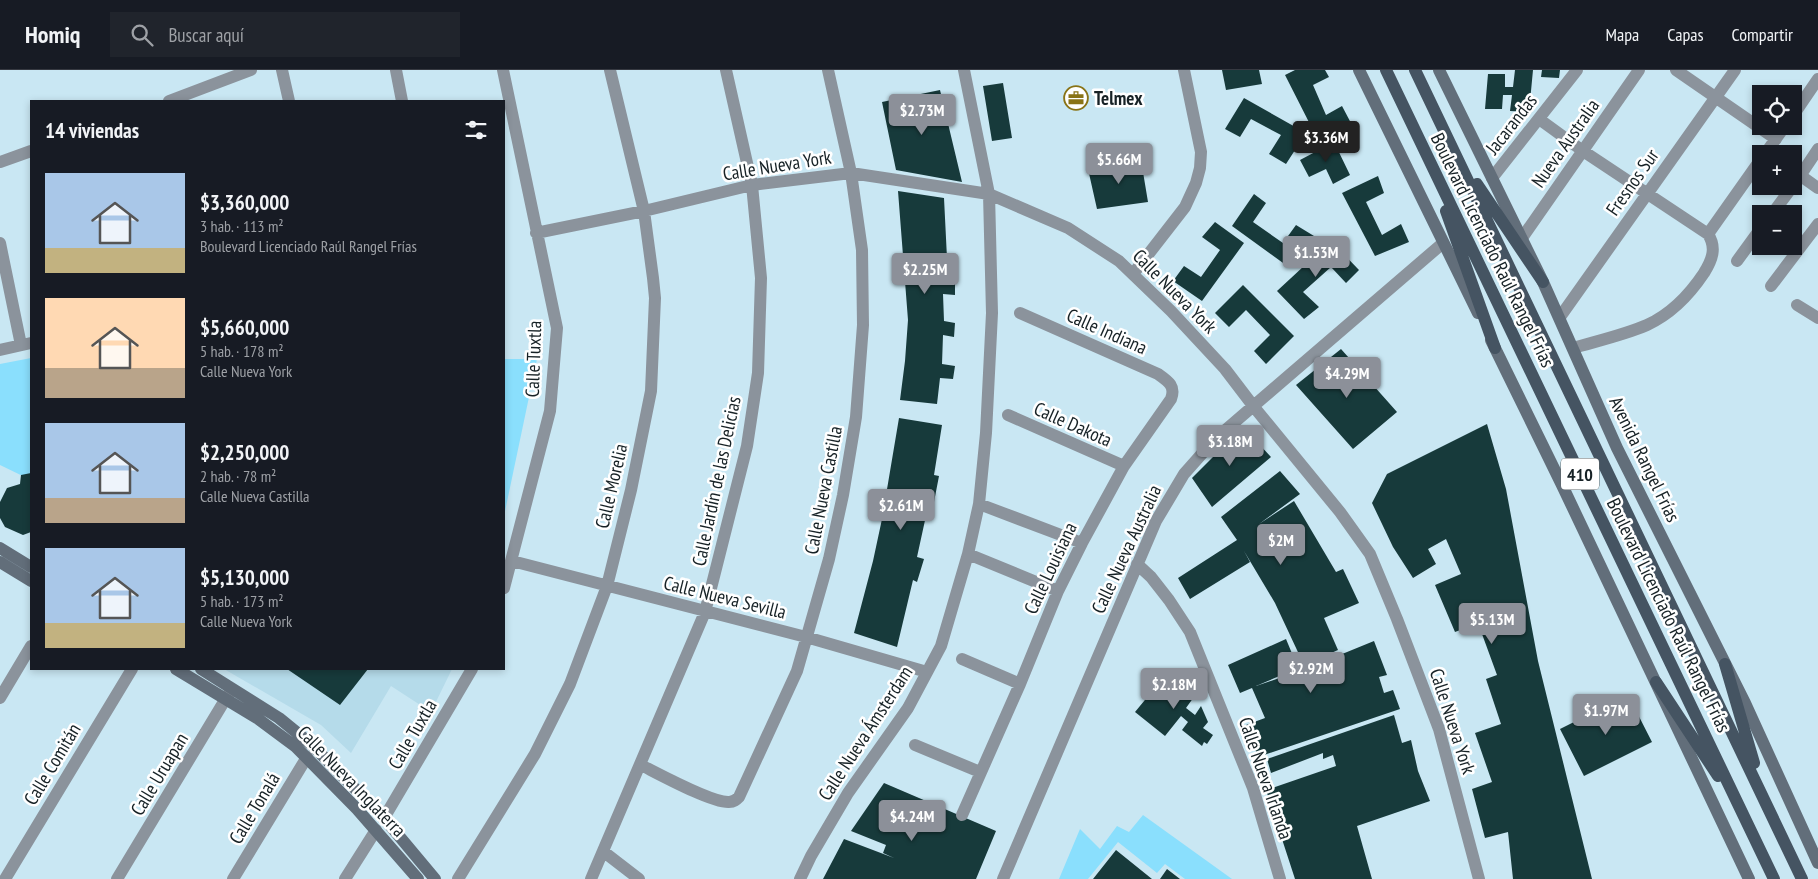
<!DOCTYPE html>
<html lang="es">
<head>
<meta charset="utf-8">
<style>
	body { margin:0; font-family:"PT Sans Narrow",sans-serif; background:#20242c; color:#f1f3f6; height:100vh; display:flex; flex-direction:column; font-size:19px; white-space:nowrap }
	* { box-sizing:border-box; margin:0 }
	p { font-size:16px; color:#9ea1a6 }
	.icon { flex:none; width:28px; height:28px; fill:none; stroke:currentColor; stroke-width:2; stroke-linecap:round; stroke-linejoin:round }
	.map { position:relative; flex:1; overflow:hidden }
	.side { position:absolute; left:30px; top:30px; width:475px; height:570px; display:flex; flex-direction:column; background:#171b24; border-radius:0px; box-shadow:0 2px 8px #0003 }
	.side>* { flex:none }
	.tools { position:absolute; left:1752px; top:15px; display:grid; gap:10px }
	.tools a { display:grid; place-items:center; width:50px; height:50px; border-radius:0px; background:#171b24; box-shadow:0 2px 8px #0003; font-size:25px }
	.price { position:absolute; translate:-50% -42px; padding:0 11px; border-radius:5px; background:#8c9099; color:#fff; font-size:16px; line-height:32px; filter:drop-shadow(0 1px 2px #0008) }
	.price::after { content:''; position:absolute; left:50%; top:30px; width:15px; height:11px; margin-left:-8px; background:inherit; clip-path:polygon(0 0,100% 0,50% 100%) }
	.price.on { background:#222; color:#fff }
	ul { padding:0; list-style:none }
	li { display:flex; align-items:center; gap:15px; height:125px; padding:0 15px }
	li span { display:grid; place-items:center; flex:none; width:140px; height:100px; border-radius:0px; color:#555 }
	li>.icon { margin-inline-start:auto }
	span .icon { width:60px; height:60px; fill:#fffc; stroke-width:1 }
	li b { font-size:21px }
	h2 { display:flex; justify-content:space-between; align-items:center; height:60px; padding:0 15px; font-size:21px }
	header { display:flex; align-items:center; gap:30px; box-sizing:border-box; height:70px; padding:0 25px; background:#171b24; border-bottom:1px solid #363941 }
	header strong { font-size:24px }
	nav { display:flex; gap:28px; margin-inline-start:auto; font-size:18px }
	.search { width:350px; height:45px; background:#20242c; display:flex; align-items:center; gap:12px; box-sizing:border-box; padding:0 18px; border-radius:0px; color:#9ea1a6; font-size:19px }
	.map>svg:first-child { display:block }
	.built { fill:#b5dbea }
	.green { fill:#8adffd }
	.building { fill:#173a3b }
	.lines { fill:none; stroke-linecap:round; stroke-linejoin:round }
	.street { stroke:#8b939c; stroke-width:12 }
	.secondary { stroke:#626e7a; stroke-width:12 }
	.primary { stroke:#455462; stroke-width:12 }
	.labels { text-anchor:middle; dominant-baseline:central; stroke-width:5; stroke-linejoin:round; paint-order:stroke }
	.shield { fill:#fff; stroke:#5d6467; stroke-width:1 }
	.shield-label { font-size:18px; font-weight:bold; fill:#172226 }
	.poi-label { font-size:19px; font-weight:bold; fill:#172226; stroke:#fff; text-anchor:start }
	.street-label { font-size:19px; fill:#172226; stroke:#fff }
</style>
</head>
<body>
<header>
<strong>Homiq</strong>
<div class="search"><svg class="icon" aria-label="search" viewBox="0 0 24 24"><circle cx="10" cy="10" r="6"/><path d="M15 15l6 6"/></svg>Buscar aquí</div>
<nav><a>Mapa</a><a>Capas</a><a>Compartir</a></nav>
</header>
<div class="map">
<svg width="1818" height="809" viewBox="0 0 1818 809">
	<rect width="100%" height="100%" fill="#c9e7f3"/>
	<path class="built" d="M 224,599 L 452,599 L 431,642 L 391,616 L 351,683 L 321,655 Z"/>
	<path class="green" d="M 504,287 L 504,289 L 537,289 L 504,446 Z
		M 31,288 L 31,410 L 0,395 L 0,294 Z
		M 1143,745 L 1232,809 L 1185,809 L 1165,794 L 1157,803 L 1118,772 L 1088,809 L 1059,809 L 1080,759 L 1100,779 L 1117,756 L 1129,762 Z"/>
	<path class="building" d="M 1222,0 L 1259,0 L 1262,14 L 1226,20 Z
		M 1295,0 L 1325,0 L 1329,7 L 1313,15 L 1326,45 L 1342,36 L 1352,55 L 1318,70 L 1285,5 Z
		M 1515,0 L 1533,0 L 1529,42 L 1510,41 L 1512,25 L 1503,25 L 1502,39 L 1485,39 L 1488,4 L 1505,4 L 1505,17 L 1513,17 Z
		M 1542,0 L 1560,0 L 1559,8 L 1541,7 Z
		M 1003,13 L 1012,68 L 992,71 L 983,16 Z
		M 940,20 L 962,112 L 896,100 L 882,32 Z
		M 1244,28 L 1306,63 L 1286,94 L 1269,84 L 1281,65 L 1251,49 L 1240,67 L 1225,59 Z
		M 1334,72 L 1350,105 L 1333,114 L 1326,99 L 1309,107 L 1300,90 Z
		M 1141,90 L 1148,132 L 1097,139 L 1088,99 Z
		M 1378,106 L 1384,123 L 1366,132 L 1382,165 L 1401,154 L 1409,172 L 1375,186 L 1342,123 Z
		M 898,121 L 944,128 L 948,208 L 955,208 L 955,225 L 943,224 L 944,251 L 955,253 L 954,267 L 943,265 L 942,294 L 955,296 L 953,309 L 940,308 L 937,334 L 900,330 L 905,291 L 908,250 Z
		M 1254,124 L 1266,133 L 1253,152 L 1283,173 L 1296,155 L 1314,166 L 1290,198 L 1232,156 Z
		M 1215,152 L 1244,173 L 1202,231 L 1173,211 L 1184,196 L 1201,207 L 1220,180 L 1202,167 Z
		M 1331,171 L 1359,200 L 1346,213 L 1331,197 L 1303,222 L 1319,237 L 1304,249 L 1277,221 Z
		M 1243,215 L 1294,266 L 1266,294 L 1254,281 L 1270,265 L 1246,240 L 1229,257 L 1215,243 Z
		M 1341,279 L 1397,342 L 1353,379 L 1296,315 Z
		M 899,348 L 942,355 L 934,405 L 939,406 L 934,432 L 929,432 L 917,487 L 924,489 L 917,512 L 913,510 L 897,577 L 854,563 L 873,491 L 882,449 Z
		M 1487,354 L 1506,419 L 1538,591 L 1592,809 L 1513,809 L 1508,762 L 1485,768 L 1472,719 L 1492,712 L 1475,663 L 1501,654 L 1486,609 L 1497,605 L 1478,553 L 1455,562 L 1435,515 L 1461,504 L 1446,469 L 1428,479 L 1436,494 L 1413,508 L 1393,477 L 1372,433 L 1387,404 Z
		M 1243,357 L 1271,387 L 1212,437 L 1192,408 Z
		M 1280,401 L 1300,424 L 1259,454 L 1294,431 L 1336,502 L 1343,499 L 1359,533 L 1324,548 L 1338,580 L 1304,595 L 1275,533 L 1244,481 L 1250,492 L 1190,529 L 1178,508 L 1237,470 L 1221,447 Z
		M 31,403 L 31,462 L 23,465 L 5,457 L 0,448 L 0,432 L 7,418 L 20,414 L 21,405 Z
		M 1286,569 L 1298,598 L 1256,616 L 1303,600 L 1374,571 L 1387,605 L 1379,607 L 1384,623 L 1393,620 L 1400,639 L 1258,687 L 1246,655 L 1265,648 L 1252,618 L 1240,623 L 1228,595 Z
		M 287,599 L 368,599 L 340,635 Z
		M 1168,602 L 1196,624 L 1186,638 L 1195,645 L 1201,636 L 1208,652 L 1203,658 L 1213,665 L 1207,674 L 1204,672 L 1202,676 L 1182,660 L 1188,652 L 1181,646 L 1165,666 L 1135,642 Z
		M 1628,625 L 1652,672 L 1584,706 L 1560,659 Z
		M 1394,645 L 1402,673 L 1411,670 L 1418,701 L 1430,731 L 1357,756 L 1372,809 L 1295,809 L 1266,720 L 1336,696 L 1333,685 L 1323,689 L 1323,683 L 1271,703 L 1267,689 Z
		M 884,713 L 996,761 L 976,809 L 823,809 L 844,769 L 894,788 L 883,783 L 886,775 L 851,761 Z
		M 1116,780 L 1152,809 L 1093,809 Z
		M 1167,799 L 1180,809 L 1160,809 Z"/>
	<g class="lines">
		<path class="street" d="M 282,0 L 289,31
			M 396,0 L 402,31
			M 503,0 L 557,258 L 550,341 L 504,518
			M 1676,0 L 1776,69
			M 169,31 L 251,0
			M 1794,44 L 1818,9
			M 1539,49 L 1583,81 L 1708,164 C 1717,178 1712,190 1704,203 C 1690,224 1671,244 1647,255 C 1624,265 1597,271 1573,278
			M 1765,84 L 1785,56
			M 0,92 L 31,81
			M 1794,101 L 1818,118
			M 1492,108 L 1577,0
			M 1794,115 L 1818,79
			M 1772,144 L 1793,116
			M 536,163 L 644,141 L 752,115 L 851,103 L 989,124 L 1068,158 L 1119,191 L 1171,241 L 1225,299 L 1254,337 L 1340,442 L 1370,484 L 1397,549 L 1439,659 L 1479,809
			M 1708,164 L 1761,89
			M 1522,168 L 1639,0
			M 0,173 L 21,275
			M 1737,191 L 1761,158
			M 1133,204 L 1185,137 L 1196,113 L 1200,98 L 1201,82 L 1184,0
			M 1771,216 L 1818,154
			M 1797,235 L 1818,248
			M 1560,247 L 1735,0
			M 0,280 L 31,273
			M 1008,345 L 1124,396
			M 979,434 L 1082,473
			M 968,484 L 1058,521
			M 512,491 L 806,567 L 927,602
			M 1137,494 L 1151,507 L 1169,530 L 1190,562 L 1253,718 L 1280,809
			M 962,589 L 1020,614
			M 0,628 L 31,576
			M 915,675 L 980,702
			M 641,695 C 659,704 712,733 729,732 C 734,732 736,730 739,727 L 797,601 L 829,489 L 843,425 L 856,347 L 863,255 L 862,180 L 851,103 L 828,0
			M 962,745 L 1020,614 L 1058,521 L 1082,473 L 1124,396 L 1171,329 C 1176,316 1168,311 1158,304 L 1020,243
			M 384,748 L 472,599
			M 604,782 L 639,809
			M 5,809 L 132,599
			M 117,809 L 231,620
			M 233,809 L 307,687
			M 345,809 L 376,760
			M 458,809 L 535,684 L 570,614 L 607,516 L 631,420 L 651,321 L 655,228 L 653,208 L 644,141 L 610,0
			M 591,809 L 705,542 L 747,376 L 758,303 L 761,208 L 752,115 L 726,0
			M 800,809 L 811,786 L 848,723 L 908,638 L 941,576 L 968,484 L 979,434 L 986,363 L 992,243 L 989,124 L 964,0
			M 1003,809 L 1156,451 L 1184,404 L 1215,369 L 1443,173"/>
		<path class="secondary" d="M 1359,0 L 1478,243
			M 1439,0 L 1543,212 L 1617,378 L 1745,633 L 1818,793
			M 1491,270 L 1562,415 L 1749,809
			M 0,478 L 31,497
			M 0,492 L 31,511
			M 176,599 L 257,648 L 296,677 L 357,739 L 418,809
			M 201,599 L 279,648 L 312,675 L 384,748 L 435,809"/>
		<path class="primary" d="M 1386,0 L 1774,809
			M 1415,0 L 1802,809
			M 1477,114 L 1543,212
			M 1446,141 L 1495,278
			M 1725,594 L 1754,693
			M 1656,612 L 1718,706"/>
	</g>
	<defs>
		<g id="office-ring" transform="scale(1.25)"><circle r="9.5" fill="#fff" stroke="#897316" stroke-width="1.5"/><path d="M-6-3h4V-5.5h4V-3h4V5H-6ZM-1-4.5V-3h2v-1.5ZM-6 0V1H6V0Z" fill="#897316"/></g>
	</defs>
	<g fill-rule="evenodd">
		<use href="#office-ring" x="1076" y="28"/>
	</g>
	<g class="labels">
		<rect class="shield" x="1561" y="388.5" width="38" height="31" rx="4"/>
		<g class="shield-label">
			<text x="1580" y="404">410</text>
		</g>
		<g class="poi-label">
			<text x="1094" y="28">Telmex</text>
		</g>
		<g class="street-label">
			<text transform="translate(1511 54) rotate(-52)">Jacarandas</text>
			<text transform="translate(1565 73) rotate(-55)">Nueva Australia</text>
			<text transform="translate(777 95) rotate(-9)">Calle Nueva York</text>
			<text transform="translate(1632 112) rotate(-55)">Fresnos Sur</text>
			<text transform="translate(1493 180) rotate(64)">Boulevard Licenciado Raúl Rangel Frías</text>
			<text transform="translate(1175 221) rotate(45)">Calle Nueva York</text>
			<text transform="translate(1107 261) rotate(24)">Calle Indiana</text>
			<text transform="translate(533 289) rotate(-88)">Calle Tuxtla</text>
			<text transform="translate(1073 354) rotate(24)">Calle Dakota</text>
			<text transform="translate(1645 389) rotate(64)">Avenida Rangel Frías</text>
			<text transform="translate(716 411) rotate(-78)">Calle Jardín de las Delicias</text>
			<text transform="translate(611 416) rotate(-77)">Calle Morelia</text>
			<text transform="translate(823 420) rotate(-79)">Calle Nueva Castilla</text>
			<text transform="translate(1126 479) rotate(-65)">Calle Nueva Australia</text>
			<text transform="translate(1050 498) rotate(-65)">Calle Louisiana</text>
			<text transform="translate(725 527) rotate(14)">Calle Nueva Sevilla</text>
			<text transform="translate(1669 545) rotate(64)">Boulevard Licenciado Raúl Rangel Frías</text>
			<text transform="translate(1453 651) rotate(72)">Calle Nueva York</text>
			<text transform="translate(865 663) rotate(-57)">Calle Nueva Ámsterdam</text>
			<text transform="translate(412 664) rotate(-60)">Calle Tuxtla</text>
			<text transform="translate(52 694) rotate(-59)">Calle Comitán</text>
			<text transform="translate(159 704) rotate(-59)">Calle Uruapan</text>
			<text transform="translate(1266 708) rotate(71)">Calle Nueva Irlanda</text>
			<text transform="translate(352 711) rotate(46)">Calle Nueva Inglaterra</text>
			<text transform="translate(254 738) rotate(-59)">Calle Tonalá</text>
		</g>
	</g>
</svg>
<div class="tools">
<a><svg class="icon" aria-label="locate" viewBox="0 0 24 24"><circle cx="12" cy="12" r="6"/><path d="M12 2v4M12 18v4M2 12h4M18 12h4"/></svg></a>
<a>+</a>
<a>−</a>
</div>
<b class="price" style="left:922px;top:66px">$2.73M</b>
<b class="price on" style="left:1326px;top:93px">$3.36M</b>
<b class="price" style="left:1119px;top:115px">$5.66M</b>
<b class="price" style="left:1316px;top:208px">$1.53M</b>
<b class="price" style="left:925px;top:225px">$2.25M</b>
<b class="price" style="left:1347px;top:329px">$4.29M</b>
<b class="price" style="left:1230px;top:397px">$3.18M</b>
<b class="price" style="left:901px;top:461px">$2.61M</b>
<b class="price" style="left:1281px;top:496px">$2M</b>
<b class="price" style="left:1492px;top:575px">$5.13M</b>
<b class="price" style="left:1311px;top:624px">$2.92M</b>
<b class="price" style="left:1174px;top:640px">$2.18M</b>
<b class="price" style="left:1606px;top:666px">$1.97M</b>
<b class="price" style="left:912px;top:772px">$4.24M</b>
<section class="side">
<h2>14 viviendas<svg class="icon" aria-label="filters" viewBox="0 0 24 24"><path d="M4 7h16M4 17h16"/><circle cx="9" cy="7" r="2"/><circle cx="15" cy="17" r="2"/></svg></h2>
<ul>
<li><span style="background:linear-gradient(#a9c7e8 75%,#c2b280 0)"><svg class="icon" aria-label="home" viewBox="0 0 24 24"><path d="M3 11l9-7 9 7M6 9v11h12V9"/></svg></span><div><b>$3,360,000</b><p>3 hab. · 113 m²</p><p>Boulevard Licenciado Raúl Rangel Frías</p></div></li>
<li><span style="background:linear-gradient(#ffd9b3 70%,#b9a48a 0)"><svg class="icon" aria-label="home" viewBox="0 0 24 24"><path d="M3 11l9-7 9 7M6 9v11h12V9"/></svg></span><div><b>$5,660,000</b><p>5 hab. · 178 m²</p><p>Calle Nueva York</p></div></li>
<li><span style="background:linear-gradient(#a9c7e8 75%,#b9a48a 0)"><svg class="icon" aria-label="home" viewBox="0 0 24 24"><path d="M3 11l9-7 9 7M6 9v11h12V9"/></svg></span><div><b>$2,250,000</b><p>2 hab. · 78 m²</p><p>Calle Nueva Castilla</p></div></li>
<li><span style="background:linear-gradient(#a9c7e8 75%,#c2b280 0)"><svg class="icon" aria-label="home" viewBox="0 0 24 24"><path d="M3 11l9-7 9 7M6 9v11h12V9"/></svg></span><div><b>$5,130,000</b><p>5 hab. · 173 m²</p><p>Calle Nueva York</p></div></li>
</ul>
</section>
</div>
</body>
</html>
